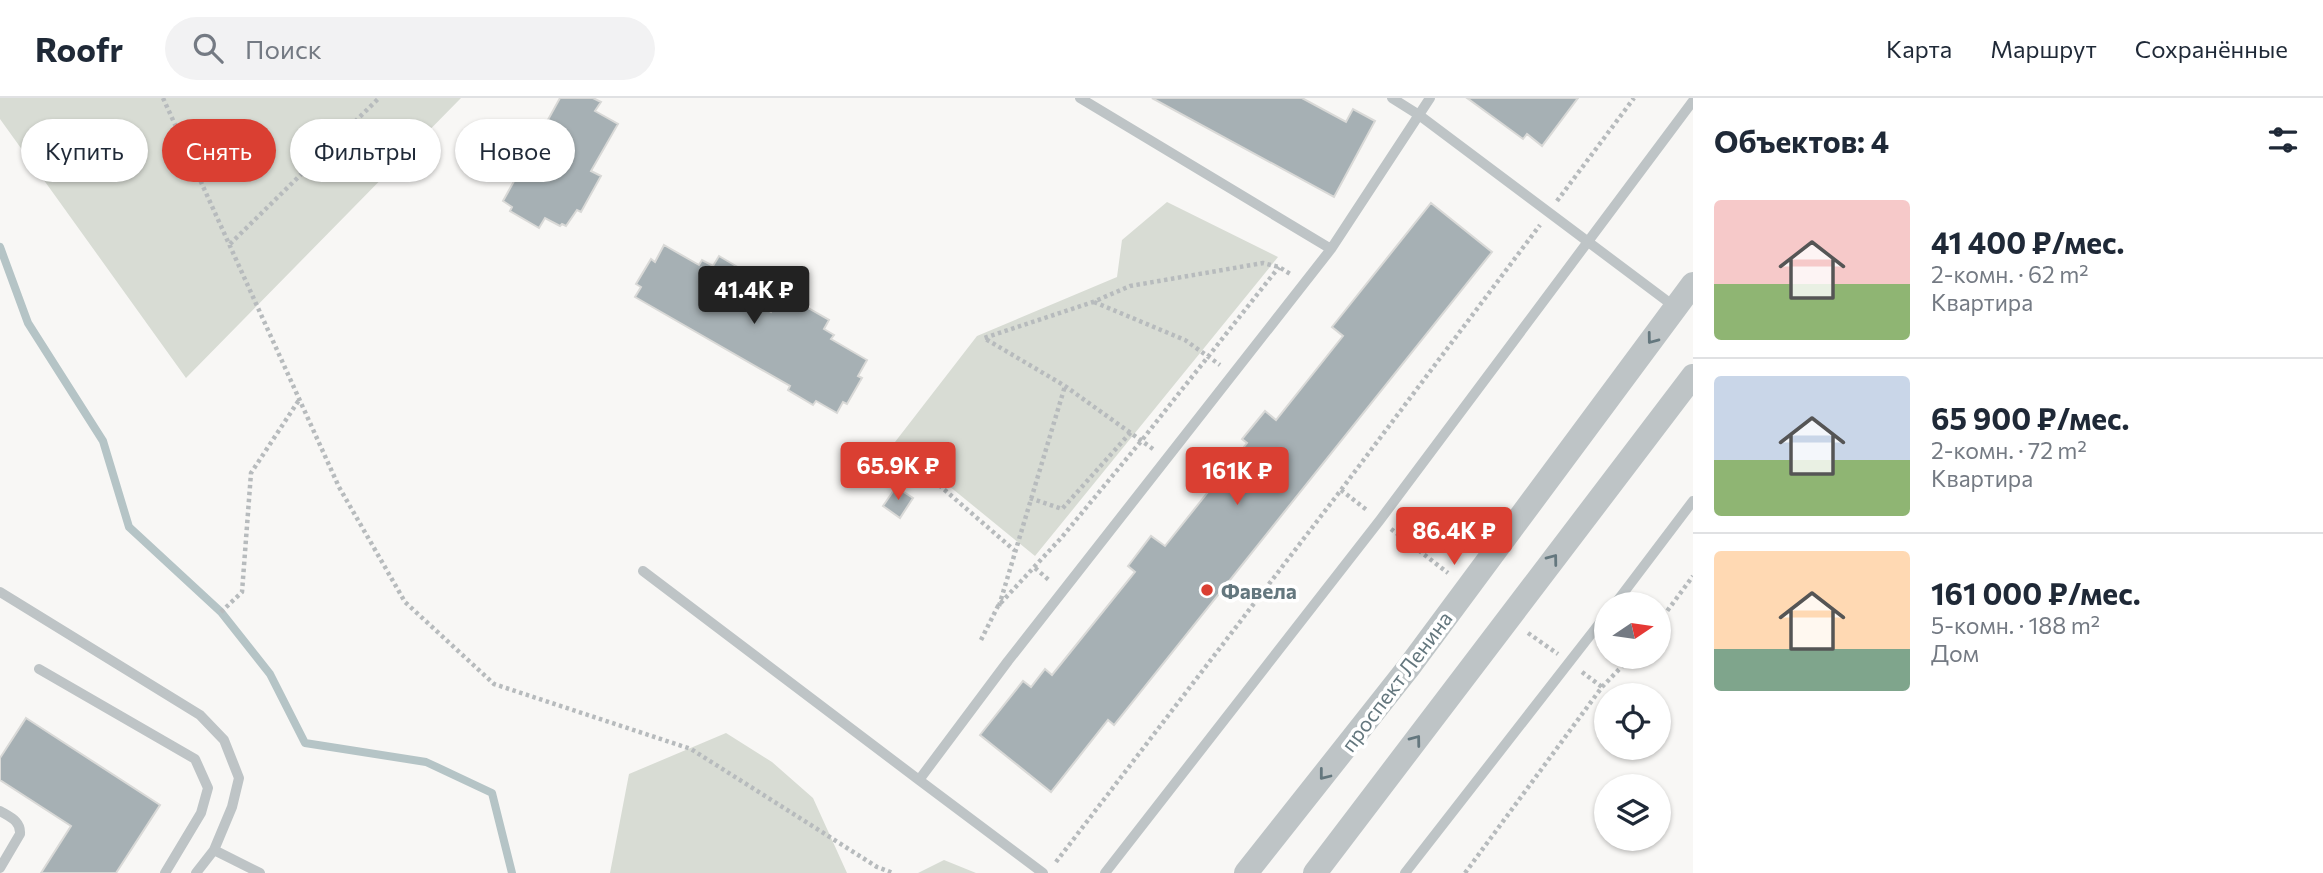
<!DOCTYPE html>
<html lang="ru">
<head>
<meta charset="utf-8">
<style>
	body { margin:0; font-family:Commissioner,sans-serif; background:#f2f2f3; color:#1f2937; height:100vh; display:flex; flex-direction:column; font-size:26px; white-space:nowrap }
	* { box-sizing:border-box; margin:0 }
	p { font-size:23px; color:#747a83 }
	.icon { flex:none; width:38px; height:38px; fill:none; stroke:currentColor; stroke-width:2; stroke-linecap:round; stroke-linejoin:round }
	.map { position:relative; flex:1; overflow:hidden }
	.drawer { display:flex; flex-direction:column; background:#fff; width:630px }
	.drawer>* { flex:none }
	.banner { position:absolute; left:21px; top:21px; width:665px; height:63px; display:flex; gap:14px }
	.needle { width:46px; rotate:77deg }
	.tools { position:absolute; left:1594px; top:494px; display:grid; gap:14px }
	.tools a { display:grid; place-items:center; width:77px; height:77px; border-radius:50%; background:#fff; box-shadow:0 2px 5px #0004; font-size:35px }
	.price { position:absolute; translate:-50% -60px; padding:0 16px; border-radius:7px; background:#da3f32; color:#fff; font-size:23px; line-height:46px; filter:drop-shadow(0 2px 4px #0008) }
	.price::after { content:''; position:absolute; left:50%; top:42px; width:21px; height:16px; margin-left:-10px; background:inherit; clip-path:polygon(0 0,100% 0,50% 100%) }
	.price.selected { background:#222; color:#fff }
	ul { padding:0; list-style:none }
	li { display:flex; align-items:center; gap:21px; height:175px; padding:0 21px }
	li+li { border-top:2px solid #e0e1e3 }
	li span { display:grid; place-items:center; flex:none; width:196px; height:140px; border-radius:7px; color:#555 }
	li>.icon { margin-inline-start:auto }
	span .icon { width:84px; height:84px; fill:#fffc; stroke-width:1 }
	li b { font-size:30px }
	h2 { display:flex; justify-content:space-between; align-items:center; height:84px; padding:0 21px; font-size:30px }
	.tag { padding:0 24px; border-radius:32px; background:#fff; box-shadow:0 2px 5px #0004; font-size:24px; line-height:63px }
	.tag.selected { background:#da3f32; color:#fff }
	header { display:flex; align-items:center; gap:42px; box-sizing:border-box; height:98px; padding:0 35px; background:#fff; border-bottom:2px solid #e0e1e3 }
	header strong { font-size:33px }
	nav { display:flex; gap:38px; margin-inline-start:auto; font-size:24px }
	.search { width:490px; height:63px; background:#f2f2f3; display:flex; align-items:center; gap:18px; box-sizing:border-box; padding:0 24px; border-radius:38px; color:#747a83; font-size:26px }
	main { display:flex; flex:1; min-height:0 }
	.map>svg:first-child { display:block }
	.green { fill:#d8dcd4 }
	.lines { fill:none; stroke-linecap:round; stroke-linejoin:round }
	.stream { stroke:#b5c4c6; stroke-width:8 }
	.building { fill:#a6b0b4; stroke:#d9d9d7; stroke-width:2 }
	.path { stroke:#b7bbbd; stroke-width:4.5; stroke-dasharray:3.5 3.5; stroke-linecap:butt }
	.service { stroke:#bec4c6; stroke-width:10 }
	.tertiary { stroke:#bec4c6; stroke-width:24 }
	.oneway { stroke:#64777e }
	.poi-dot { fill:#da3f32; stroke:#fff; stroke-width:2.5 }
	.labels { text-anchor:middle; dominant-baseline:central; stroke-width:7; stroke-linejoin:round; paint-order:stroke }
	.poi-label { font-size:21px; font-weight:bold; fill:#64777e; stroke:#fff; text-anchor:start }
	.street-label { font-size:21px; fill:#64777e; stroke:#fff }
</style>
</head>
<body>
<header>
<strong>Roofr</strong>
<div class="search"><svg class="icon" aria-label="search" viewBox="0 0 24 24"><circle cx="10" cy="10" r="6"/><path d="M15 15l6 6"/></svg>Поиск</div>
<nav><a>Карта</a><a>Маршрут</a><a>Сохранённые</a></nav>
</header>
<main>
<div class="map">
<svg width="1693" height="775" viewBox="0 0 1693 775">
	<rect width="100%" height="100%" fill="#f8f7f5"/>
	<path class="green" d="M 0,0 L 461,0 L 186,280 L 0,21 Z
		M 1167,104 L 1278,159 L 1035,458 L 895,344 L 977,238 L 1117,179 L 1122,142 Z
		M 726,635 L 772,664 L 813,700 L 847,775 L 610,775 L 629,676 Z
		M 944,762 L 976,775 L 918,775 Z"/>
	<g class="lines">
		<path class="stream" d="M 0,149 L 28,225 L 103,343 L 129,429 L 221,514 L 270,576 L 305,645 L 426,664 L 492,695 L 512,775"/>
	</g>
	<path class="building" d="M 560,0 L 593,0 L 601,4 L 595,13 L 618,26 L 591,73 L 601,78 L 581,114 L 577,112 L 566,128 L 562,126 L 560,128 L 545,120 L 539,130 L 510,113 L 512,109 L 503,103 Z
		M 1152,0 L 1302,0 L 1346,24 L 1353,11 L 1375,23 L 1334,99 Z
		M 1467,0 L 1578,0 L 1542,48 L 1527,36 L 1523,41 Z
		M 1431,105 L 1492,154 L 1114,627 L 1108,622 L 1051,694 L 980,637 L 1023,583 L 1031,589 L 1045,571 L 1052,577 L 1135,474 L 1128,468 L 1151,438 L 1165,448 L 1247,345 L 1242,341 L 1265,313 L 1276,322 L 1343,238 L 1332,229 Z
		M 664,147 L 699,167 L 702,162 L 713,168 L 719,158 L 763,184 L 752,203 L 771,214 L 782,195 L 829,222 L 824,231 L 834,237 L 831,241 L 867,262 L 858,278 L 862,280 L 847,306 L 843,304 L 837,315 L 816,303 L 813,307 L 788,292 L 790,288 L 635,199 L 641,189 L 636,186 L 651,161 L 655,164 Z
		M 896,389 L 913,400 L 900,420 L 883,408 Z
		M 26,620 L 160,707 L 116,775 L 41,775 L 71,728 L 0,682 L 0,660 Z"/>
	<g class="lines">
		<path class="path" d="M 163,0 L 339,389 L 405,504 L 494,586 L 691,651 L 877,769 L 893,775
			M 1557,103 L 1634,0
			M 230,146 L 379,0
			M 1094,204 L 1185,242 L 1220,267
			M 1153,351 L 1065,288 L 984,240 L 1093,204 L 1130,188 L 1263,165 L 1279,169 L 1292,177
			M 902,355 L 1014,452
			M 1341,392 L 1368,413
			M 1030,400 L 1062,411 L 1131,334
			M 1391,431 L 1448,475
			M 1035,470 L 1050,483
			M 999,508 L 1065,288
			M 221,514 L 242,494 L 251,375 L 299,302
			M 1659,524 L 1693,478
			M 1528,535 L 1558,556
			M 981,542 L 998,508 L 1062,439 L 1142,342 L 1279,169
			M 1582,574 L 1602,589
			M 1056,764 L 1341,392 L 1540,127
			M 1465,775 L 1602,589 L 1632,558"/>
		<path class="service" d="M 1080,0 L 1331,151
			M 1392,0 L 1419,17 L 1675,209
			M 643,473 L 919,682
			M 0,494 L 200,617 L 224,642 L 239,680 L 232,709 L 214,752 L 196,775
			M 1615,506 L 1693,403
			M 39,571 L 195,661 L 208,690 L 201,715 L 165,775
			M 0,713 C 10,719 21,723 20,736 L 0,770
			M 214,752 L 260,775
			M 1043,775 L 919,682 L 1008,563 L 1331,151 L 1430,0
			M 1105,775 L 1380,422 L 1693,3
			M 1405,775 L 1606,517"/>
		<path class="tertiary" d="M 1246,775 L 1409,569 L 1693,186
			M 1315,775 L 1693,278"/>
	</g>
	<defs><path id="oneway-chevron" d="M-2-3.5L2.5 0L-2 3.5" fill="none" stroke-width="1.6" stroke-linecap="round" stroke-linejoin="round" transform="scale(1.75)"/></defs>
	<g class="oneway">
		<use href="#oneway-chevron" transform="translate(1652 241) rotate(127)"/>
		<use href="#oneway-chevron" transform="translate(1553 461) rotate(-53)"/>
		<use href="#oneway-chevron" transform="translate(1416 642) rotate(-53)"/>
		<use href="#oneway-chevron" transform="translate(1324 677) rotate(128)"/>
	</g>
	<circle class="poi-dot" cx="1207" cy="492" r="7"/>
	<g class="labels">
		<g class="poi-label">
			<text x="1221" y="492">Фавела</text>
		</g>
		<g class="street-label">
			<text transform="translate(1396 583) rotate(-53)">проспект Ленина</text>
		</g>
	</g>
</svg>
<div class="tools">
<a><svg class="needle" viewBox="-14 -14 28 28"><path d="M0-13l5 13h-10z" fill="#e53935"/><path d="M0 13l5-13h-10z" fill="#747a83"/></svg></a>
<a><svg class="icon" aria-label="locate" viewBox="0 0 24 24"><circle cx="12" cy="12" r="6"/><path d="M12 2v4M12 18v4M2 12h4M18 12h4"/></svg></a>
<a><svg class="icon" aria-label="layers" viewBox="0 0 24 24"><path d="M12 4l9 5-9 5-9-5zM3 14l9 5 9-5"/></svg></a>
</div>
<b class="price selected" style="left:754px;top:228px">41.4K ₽</b>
<b class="price" style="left:898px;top:404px">65.9K ₽</b>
<b class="price" style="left:1237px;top:409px">161K ₽</b>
<b class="price" style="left:1454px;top:469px">86.4K ₽</b>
<div class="banner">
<a class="tag">Купить</a>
<a class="tag selected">Снять</a>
<a class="tag">Фильтры</a>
<a class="tag">Новое</a>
</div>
</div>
<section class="drawer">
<h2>Объектов: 4<svg class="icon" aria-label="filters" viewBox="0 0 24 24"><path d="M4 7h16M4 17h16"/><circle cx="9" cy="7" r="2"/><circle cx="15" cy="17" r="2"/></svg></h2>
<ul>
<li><span style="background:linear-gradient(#f6c9c9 60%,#8fb573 0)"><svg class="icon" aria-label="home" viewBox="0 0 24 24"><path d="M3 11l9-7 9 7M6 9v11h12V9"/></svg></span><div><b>41 400 ₽/мес.</b><p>2-комн. · 62 m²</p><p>Квартира</p></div></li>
<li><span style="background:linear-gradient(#c9d6e8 60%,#8fb573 0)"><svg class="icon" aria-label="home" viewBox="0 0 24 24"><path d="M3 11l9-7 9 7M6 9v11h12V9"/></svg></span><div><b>65 900 ₽/мес.</b><p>2-комн. · 72 m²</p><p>Квартира</p></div></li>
<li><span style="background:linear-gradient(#ffd9b3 70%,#7fa58c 0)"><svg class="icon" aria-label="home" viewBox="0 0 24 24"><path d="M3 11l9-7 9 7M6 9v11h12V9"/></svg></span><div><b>161 000 ₽/мес.</b><p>5-комн. · 188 m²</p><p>Дом</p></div></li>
</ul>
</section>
</main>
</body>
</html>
